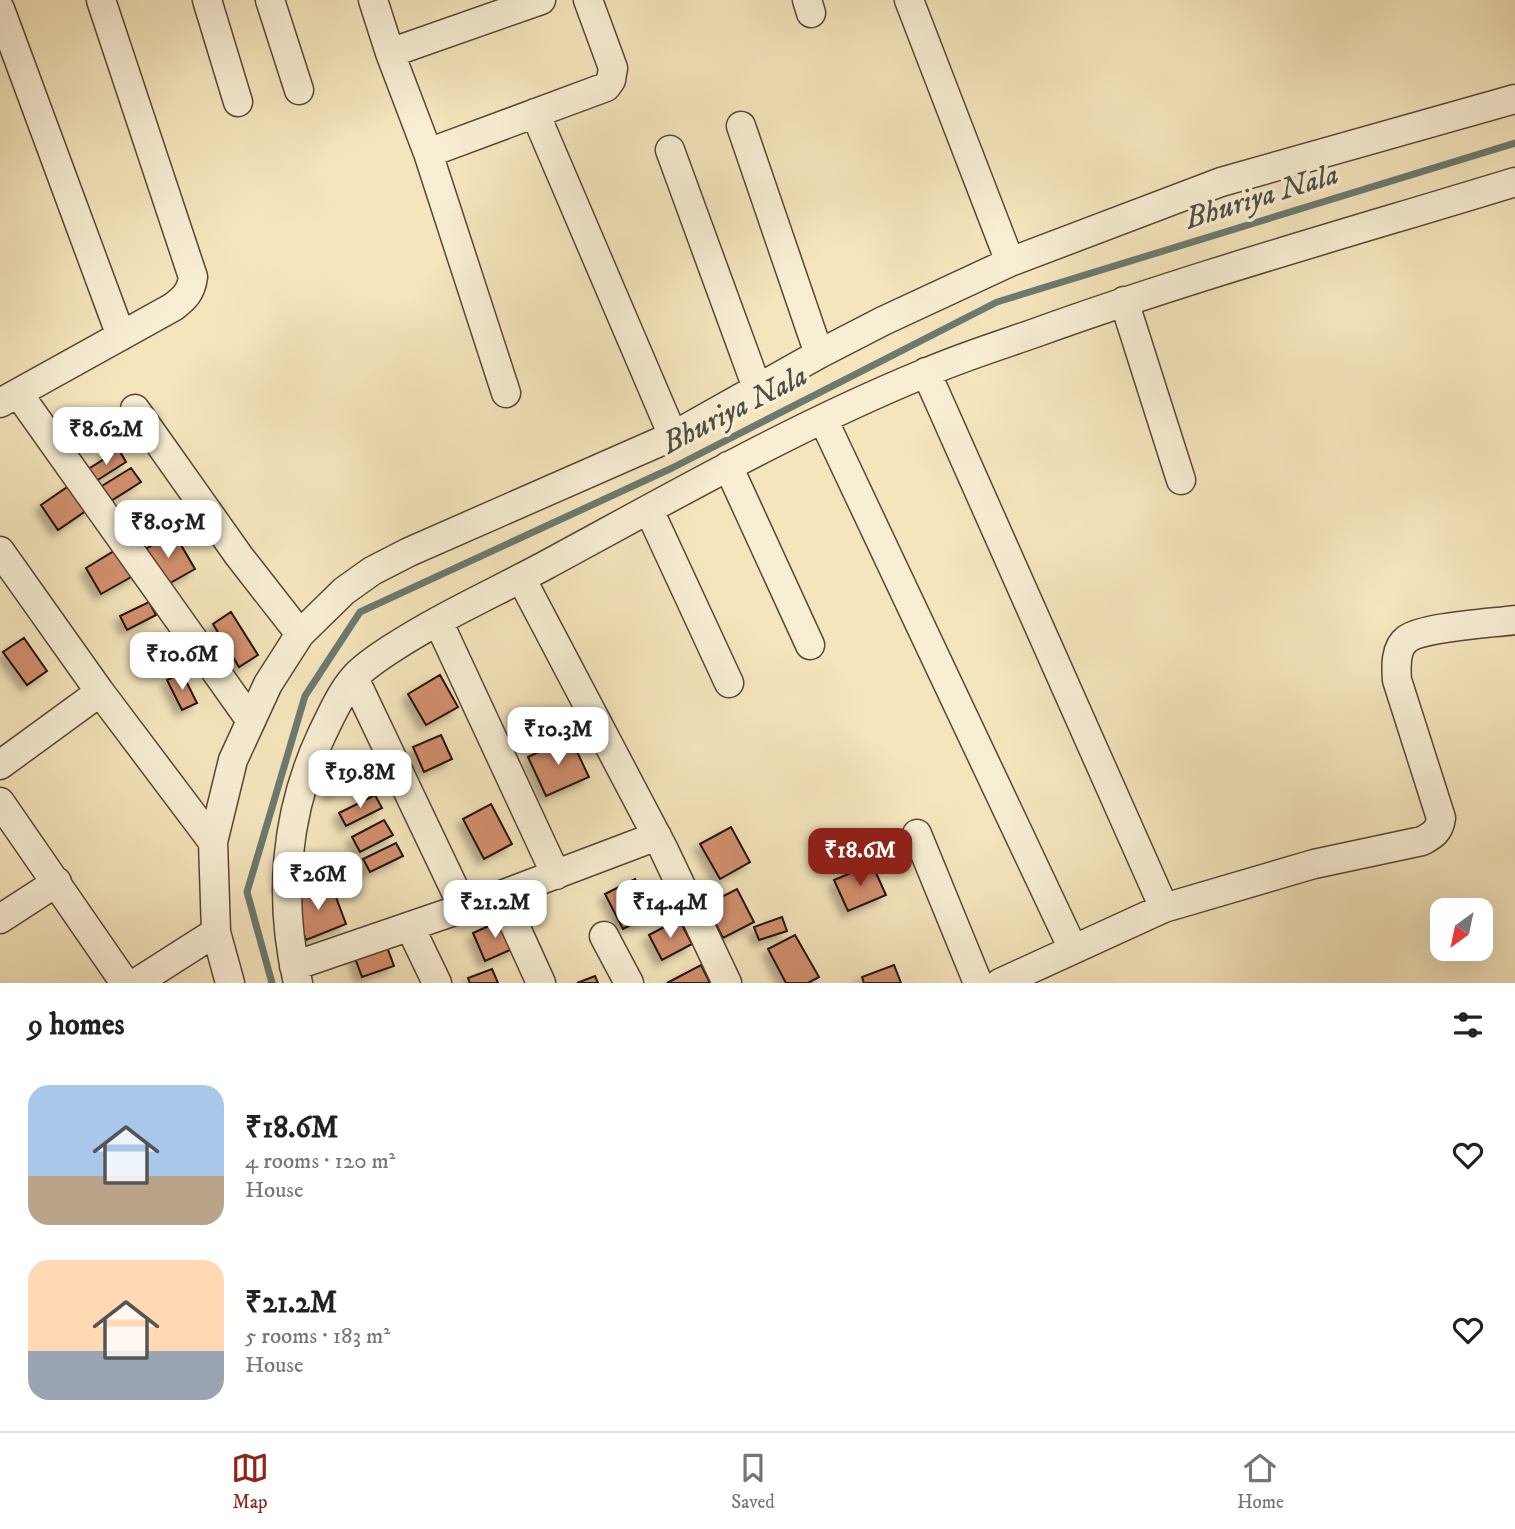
<!DOCTYPE html>
<html lang="en">
<head>
<meta charset="utf-8">
<style>
	body { margin:0; font-family:"IM FELL DW Pica",serif; background:#f2f2f2; color:#222; height:100vh; display:flex; flex-direction:column; font-size:26px; white-space:nowrap }
	* { box-sizing:border-box; margin:0 }
	p { font-size:23px; color:#767676 }
	.icon { flex:none; width:38px; height:38px; fill:none; stroke:currentColor; stroke-width:2; stroke-linecap:round; stroke-linejoin:round }
	.map { position:relative; height:983px; overflow:hidden }
	.drawer { display:flex; flex-direction:column; background:#fff; flex:1 }
	.drawer>* { flex:none }
	.needle { width:46px; rotate:213deg }
	.controls { position:absolute; left:1430px; top:898px; display:grid; gap:14px }
	.controls a { display:grid; place-items:center; width:63px; height:63px; border-radius:14px; background:#fff; box-shadow:0 7px 28px #0002; font-size:35px }
	.price { position:absolute; translate:-50% -60px; padding:0 16px; border-radius:14px; background:#fff; color:#222; font-size:23px; line-height:46px; filter:drop-shadow(0 2px 4px #0008) }
	.price::after { content:''; position:absolute; left:50%; top:42px; width:21px; height:16px; margin-left:-10px; background:inherit; clip-path:polygon(0 0,100% 0,50% 100%) }
	.price.selected { background:#8f2418; color:#fff }
	ul { padding:0; list-style:none }
	li { display:flex; align-items:center; gap:21px; height:175px; padding:0 28px }
	li span { display:grid; place-items:center; flex:none; width:196px; height:140px; border-radius:21px; color:#555 }
	li>.icon { margin-inline-start:auto }
	span .icon { width:84px; height:84px; fill:#fffc; stroke-width:1 }
	li b { font-size:30px }
	h2 { display:flex; justify-content:space-between; align-items:center; height:84px; padding:0 28px; font-size:30px }
	.dock { display:flex; justify-content:space-around; align-items:center; height:98px; border-top:2px solid #e0e0e0; background:#fff; font-size:19px; color:#767676 }
	.dock a { display:grid; justify-items:center; gap:4px }
	.dock .selected { color:#8f2418 }
	.map>svg:first-child { display:block }
	.lines { fill:none; stroke-linecap:round; stroke-linejoin:round }
	.stream { stroke:#6c7a70; stroke-width:7 }
	.building { fill:#d28f6e; stroke:#23120a; stroke-width:2; filter:url(#shadow) }
	.minor-casing { stroke:#584737; stroke-width:31 }
	.minor { stroke:#f8eed4; stroke-width:28 }
	.labels { text-anchor:middle; dominant-baseline:central; stroke-width:7; stroke-linejoin:round; paint-order:stroke }
	.water-label { font-size:30px; font-style:italic; fill:#4d4f46; stroke:#f8eed4 }
</style>
</head>
<body>
<div class="map">
<svg width="1515" height="983" viewBox="0 0 1515 983">
	<defs>
		<filter id="shadow"><feDropShadow dx="-6" dy="6" stdDeviation="3.5" flood-color="#0004"/></filter>
	</defs>
	<rect width="100%" height="100%" fill="#f5e5bd"/>
	<filter id="stains"><feTurbulence type="fractalNoise" baseFrequency=".00286" numOctaves="4"/><feColorMatrix values="0 0 0 0 .2 0 0 0 0 .09 0 0 0 0 .02 0 0 0 .5 -.17"/></filter>
	<radialGradient id="worn" r=".72"><stop offset=".6" stop-color="#630" stop-opacity="0"/><stop offset="1" stop-color="#630" stop-opacity=".3"/></radialGradient>
	<g class="lines">
		<path class="stream" d="M 272,983 L 247,892 L 305,696 L 360,612 L 672,468 L 997,302 L 1515,143"/>
	</g>
	<path class="building" d="M 119,450 L 126,462 L 93,483 L 85,471 Z
		M 131,468 L 141,482 L 106,504 L 97,489 Z
		M 79,479 L 96,504 L 58,530 L 41,505 Z
		M 195,495 L 205,510 L 175,530 L 165,515 Z
		M 174,533 L 195,569 L 163,587 L 142,551 Z
		M 124,545 L 140,572 L 101,594 L 86,568 Z
		M 149,602 L 156,615 L 127,630 L 120,616 Z
		M 231,612 L 258,655 L 239,667 L 213,624 Z
		M 24,638 L 47,671 L 27,685 L 3,652 Z
		M 182,673 L 197,703 L 182,710 L 167,680 Z
		M 440,675 L 458,707 L 426,725 L 408,694 Z
		M 441,735 L 452,759 L 424,772 L 413,747 Z
		M 570,737 L 589,777 L 546,796 L 528,757 Z
		M 360,763 L 367,776 L 332,793 L 326,780 Z
		M 375,795 L 382,808 L 346,826 L 339,813 Z
		M 491,804 L 512,844 L 484,859 L 463,819 Z
		M 384,820 L 393,835 L 360,852 L 352,837 Z
		M 731,827 L 750,862 L 720,879 L 700,844 Z
		M 396,843 L 403,856 L 370,872 L 363,859 Z
		M 872,864 L 886,895 L 848,911 L 834,880 Z
		M 635,879 L 653,914 L 623,929 L 605,894 Z
		M 331,884 L 346,924 L 306,940 L 291,899 Z
		M 737,889 L 754,922 L 723,938 L 706,905 Z
		M 782,917 L 787,931 L 759,940 L 754,927 Z
		M 504,919 L 517,947 L 485,961 L 473,933 Z
		M 679,919 L 692,944 L 662,960 L 649,935 Z
		M 795,935 L 819,977 L 808,983 L 786,983 L 768,949 Z
		M 383,936 L 394,966 L 362,977 L 351,947 Z
		M 701,965 L 710,983 L 667,983 Z
		M 894,965 L 901,983 L 864,983 L 862,977 Z
		M 492,969 L 498,983 L 470,983 L 468,978 Z
		M 595,976 L 598,983 L 577,983 Z"/>
	<g class="lines">
		<g class="minor-casing">
			<path id="minor" d="M 207,0 L 238,102
				M 270,0 L 299,90
				M 373,0 L 390,53 L 428,153 L 506,393
				M 807,0 L 811,13
				M 909,0 L 1010,262
				M 0,9 L 121,336
				M 390,53 L 541,0
				M 535,113 L 673,436
				M 741,126 L 819,354
				M 670,150 L 757,388
				M 428,153 L 606,87 L 611,80 L 613,68 L 588,0
				M 1124,301 L 1181,480
				M 926,372 L 1164,908
				M 18,393 L 251,721
				M 0,403 L 173,307 C 185,298 191,292 193,277 L 101,0
				M 135,409 L 239,556 L 300,634
				M 823,419 L 1073,949
				M 728,466 L 810,645
				M 649,510 L 729,683
				M 0,551 L 100,692 L 213,842
				M 521,578 L 663,848 L 727,983
				M 438,621 L 556,875
				M 354,678 L 464,909
				M 0,765 L 100,692
				M 0,802 L 125,983
				M 917,834 L 978,983
				M 501,895 L 541,983
				M 0,919 L 57,882
				M 410,927 L 437,983
				M 604,936 L 629,983
				M 294,966 L 501,895 L 657,836
				M 136,983 L 216,932
				M 230,983 L 216,932 L 213,842 L 233,760 L 268,684 L 300,634 L 344,591 L 372,571 L 409,552 L 673,436 L 819,354 L 883,321 L 1010,262 L 1221,182 L 1515,99
				M 298,983 C 278,899 285,813 322,734 C 331,716 340,694 354,678 C 363,667 379,657 391,649 C 440,617 494,593 546,565 C 670,498 792,428 923,374 C 959,358 998,346 1035,333 C 1193,276 1355,231 1515,182
				M 1000,983 L 1164,908 L 1314,864 L 1422,841 C 1433,835 1439,832 1441,818 L 1397,680 C 1396,667 1395,648 1407,639 C 1423,627 1493,623 1515,620"/>
		</g>
		<use href="#minor" class="minor"/>
	</g>
	<g class="labels">
		<g class="water-label">
			<text transform="translate(1262 197) rotate(-17)">Bhuriya Nala</text>
			<text transform="translate(735 410) rotate(-27)">Bhuriya Nala</text>
		</g>
	</g>
	<rect width="100%" height="100%" filter="url(#stains)"/>
	<rect width="100%" height="100%" fill="url(#worn)"/>
</svg>
<div class="controls">
<a><svg class="needle" viewBox="-14 -14 28 28"><path d="M0-13l5 13h-10z" fill="#e53935"/><path d="M0 13l5-13h-10z" fill="#767676"/></svg></a>
</div>
<b class="price" style="left:106px;top:467px">₹8.62M</b>
<b class="price" style="left:168px;top:560px">₹8.05M</b>
<b class="price" style="left:182px;top:692px">₹10.6M</b>
<b class="price" style="left:558px;top:767px">₹10.3M</b>
<b class="price" style="left:360px;top:810px">₹19.8M</b>
<b class="price selected" style="left:860px;top:888px">₹18.6M</b>
<b class="price" style="left:318px;top:912px">₹26M</b>
<b class="price" style="left:495px;top:940px">₹21.2M</b>
<b class="price" style="left:670px;top:940px">₹14.4M</b>
</div>
<section class="drawer">
<h2>9 homes<svg class="icon" aria-label="filters" viewBox="0 0 24 24"><path d="M4 7h16M4 17h16"/><circle cx="9" cy="7" r="2"/><circle cx="15" cy="17" r="2"/></svg></h2>
<ul>
<li><span style="background:linear-gradient(#a9c7e8 65%,#b9a48a 0)"><svg class="icon" aria-label="home" viewBox="0 0 24 24"><path d="M3 11l9-7 9 7M6 9v11h12V9"/></svg></span><div><b>₹18.6M</b><p>4 rooms · 120 m²</p><p>House</p></div><svg class="icon" aria-label="heart" viewBox="0 0 24 24"><path d="M12 20l-8-8c-3-5 5-10 8-4 3-6 11-1 8 4z"/></svg></li>
<li><span style="background:linear-gradient(#ffd9b3 65%,#9aa5b1 0)"><svg class="icon" aria-label="home" viewBox="0 0 24 24"><path d="M3 11l9-7 9 7M6 9v11h12V9"/></svg></span><div><b>₹21.2M</b><p>5 rooms · 183 m²</p><p>House</p></div><svg class="icon" aria-label="heart" viewBox="0 0 24 24"><path d="M12 20l-8-8c-3-5 5-10 8-4 3-6 11-1 8 4z"/></svg></li>
</ul>
</section>
<nav class="dock">
<a class="selected"><svg class="icon" aria-label="map" viewBox="0 0 24 24"><path d="M3 6l6-2 6 2 6-2v14l-6 2-6-2-6 2zM9 4v14M15 6v14"/></svg>Map</a>
<a><svg class="icon" aria-label="saved" viewBox="0 0 24 24"><path d="M7 4h10v16l-5-4-5 4z"/></svg>Saved</a>
<a><svg class="icon" aria-label="home" viewBox="0 0 24 24"><path d="M3 11l9-7 9 7M6 9v11h12V9"/></svg>Home</a>
</nav>
</body>
</html>
